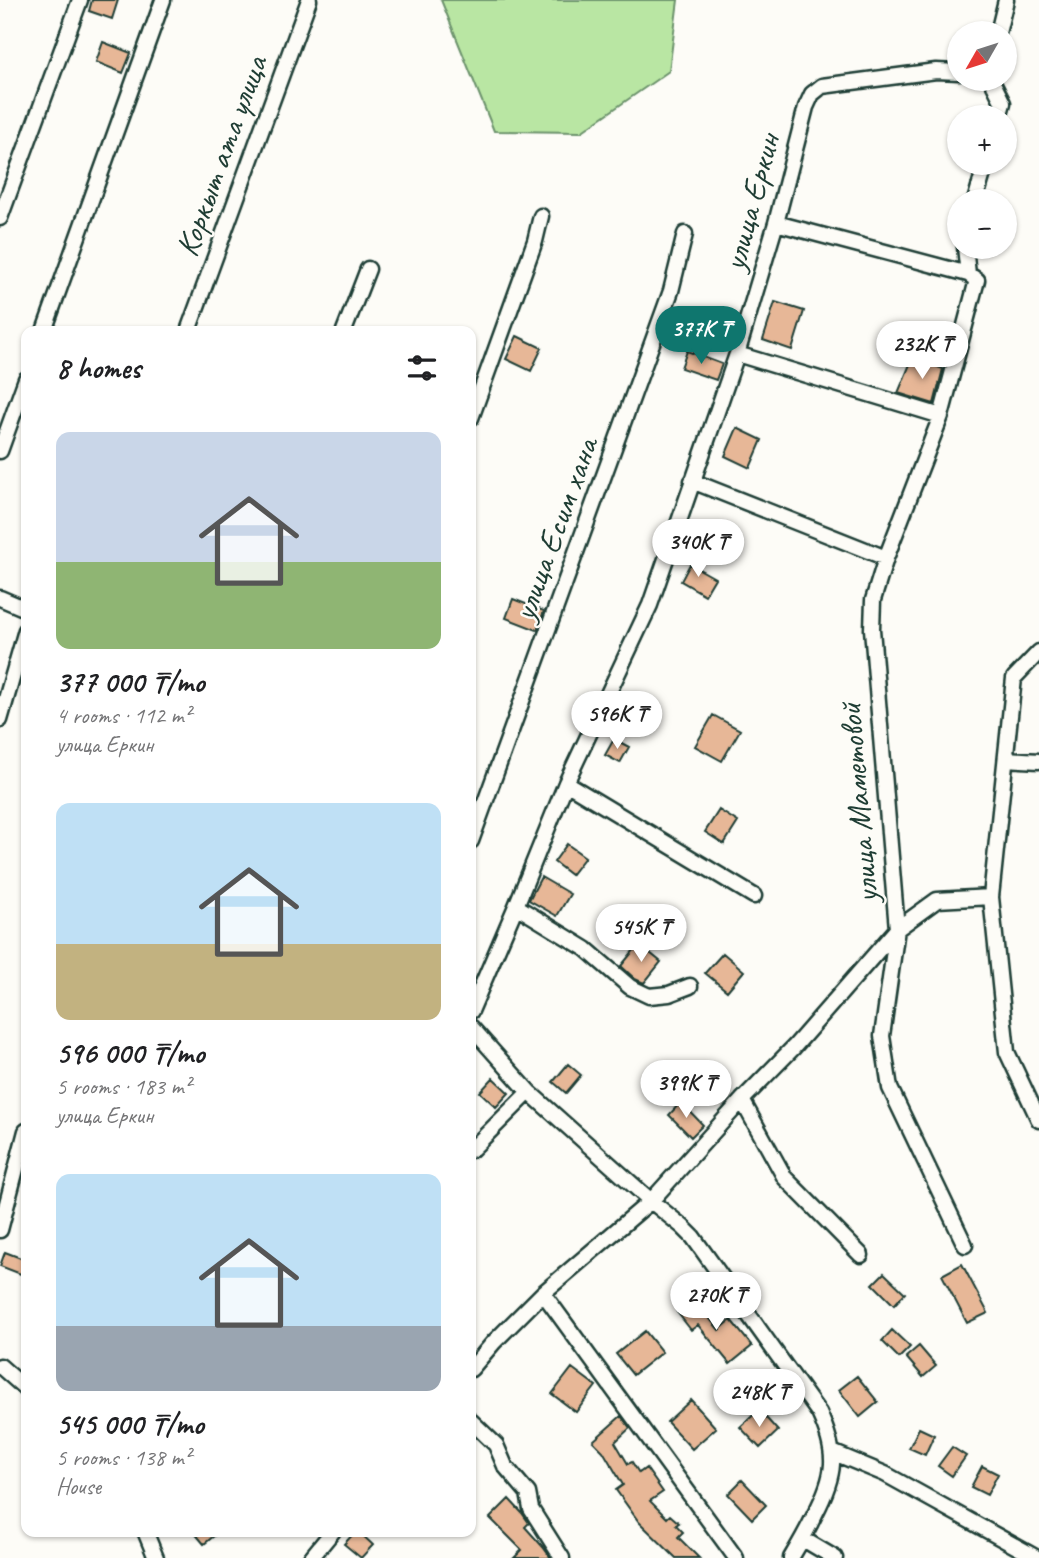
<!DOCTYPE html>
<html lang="en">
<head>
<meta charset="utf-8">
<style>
	body { margin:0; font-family:Caveat,sans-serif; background:#f6f6f6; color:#202124; height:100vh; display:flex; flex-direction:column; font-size:26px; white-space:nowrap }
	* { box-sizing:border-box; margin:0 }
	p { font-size:23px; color:#757577 }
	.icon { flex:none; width:38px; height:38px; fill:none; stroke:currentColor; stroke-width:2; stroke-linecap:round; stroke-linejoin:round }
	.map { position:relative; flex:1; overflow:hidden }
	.sheet { position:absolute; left:21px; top:326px; width:455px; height:1211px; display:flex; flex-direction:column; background:#fff; border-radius:14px; box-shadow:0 2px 5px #0004 }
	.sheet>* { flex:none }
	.needle { width:46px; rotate:231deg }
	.fabs { position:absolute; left:947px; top:21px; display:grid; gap:14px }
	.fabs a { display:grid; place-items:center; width:70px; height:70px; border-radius:50%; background:#fff; box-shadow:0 2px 5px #0004; font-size:35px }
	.price { position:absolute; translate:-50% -60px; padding:0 16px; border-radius:24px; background:#fff; color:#222; font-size:23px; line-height:46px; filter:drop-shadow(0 2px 4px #0008) }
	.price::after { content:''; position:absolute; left:50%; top:42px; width:21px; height:16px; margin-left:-10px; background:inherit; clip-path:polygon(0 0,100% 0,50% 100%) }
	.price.active { background:#0f766e; color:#fff }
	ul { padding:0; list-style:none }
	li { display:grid; align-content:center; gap:14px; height:371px; padding:0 35px }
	li span { display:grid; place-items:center; height:217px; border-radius:14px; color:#555 }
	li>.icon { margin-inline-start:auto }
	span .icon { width:126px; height:126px; fill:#fffc; stroke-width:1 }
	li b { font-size:30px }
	h2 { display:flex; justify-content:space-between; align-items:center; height:84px; padding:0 35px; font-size:30px }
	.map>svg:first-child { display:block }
	.green { fill:#b9e6a3; stroke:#6c926c; stroke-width:2 }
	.building { fill:#e7b797; stroke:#1f3d34; stroke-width:2 }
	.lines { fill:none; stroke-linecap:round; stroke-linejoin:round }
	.minor-casing { stroke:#1f3d34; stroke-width:19 }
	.minor { stroke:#fdfcf7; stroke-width:14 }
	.labels { text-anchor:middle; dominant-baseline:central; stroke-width:5; stroke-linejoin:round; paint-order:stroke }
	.street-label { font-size:33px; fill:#1f3d34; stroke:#fdfcf7 }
</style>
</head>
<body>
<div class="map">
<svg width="1039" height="1558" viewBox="0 0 1039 1558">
	<rect width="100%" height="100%" fill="#fdfcf7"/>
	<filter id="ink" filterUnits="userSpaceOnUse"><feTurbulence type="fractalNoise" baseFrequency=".0143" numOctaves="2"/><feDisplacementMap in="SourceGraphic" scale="14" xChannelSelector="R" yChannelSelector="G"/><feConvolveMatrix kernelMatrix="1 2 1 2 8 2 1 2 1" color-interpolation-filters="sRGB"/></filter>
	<g filter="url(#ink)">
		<path class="green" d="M 441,0 L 678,0 L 669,71 L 581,132 L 494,131 Z"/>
		<path class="building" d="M 92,0 L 118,0 L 112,19 L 89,11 Z
			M 103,42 L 131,53 L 123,73 L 96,62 Z
			M 775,302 L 804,311 L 792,350 L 763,340 Z
			M 517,336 L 542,348 L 531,371 L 506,359 Z
			M 687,351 L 722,364 L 716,380 L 681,368 Z
			M 913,357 L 943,369 L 934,404 L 898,393 Z
			M 737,428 L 762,440 L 750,468 L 725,456 Z
			M 690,564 L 715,578 L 705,595 L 681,581 Z
			M 513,599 L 544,611 L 537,630 L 506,618 Z
			M 713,715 L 740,730 L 722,761 L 695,746 Z
			M 614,739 L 629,747 L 620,763 L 605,755 Z
			M 719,810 L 738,822 L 724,844 L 705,832 Z
			M 567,844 L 585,857 L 571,875 L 554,862 Z
			M 541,877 L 570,894 L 557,916 L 529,900 Z
			M 639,944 L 661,962 L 644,983 L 635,979 L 621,966 Z
			M 723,953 L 744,971 L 727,991 L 705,973 Z
			M 568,1064 L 581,1075 L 566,1093 L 553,1082 Z
			M 493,1078 L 509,1093 L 496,1107 L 480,1092 Z
			M 681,1102 L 703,1125 L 691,1137 L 669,1115 Z
			M 5,1252 L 26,1260 L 26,1276 L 0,1266 Z
			M 962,1264 L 988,1313 L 967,1323 L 942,1275 Z
			M 884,1273 L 905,1293 L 894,1305 L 873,1284 Z
			M 693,1298 L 719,1330 L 731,1320 L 752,1346 L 730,1364 L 698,1325 L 691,1330 L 677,1312 Z
			M 892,1330 L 910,1347 L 899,1358 L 882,1341 Z
			M 645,1331 L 662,1352 L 633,1375 L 616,1354 Z
			M 919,1346 L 936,1366 L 923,1377 L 906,1357 Z
			M 572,1368 L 596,1386 L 576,1412 L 552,1394 Z
			M 857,1376 L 878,1402 L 860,1417 L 839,1390 Z
			M 691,1400 L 716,1428 L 692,1449 L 667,1422 Z
			M 759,1410 L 778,1431 L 760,1448 L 740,1427 Z
			M 621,1416 L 630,1428 L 615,1442 L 628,1464 L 632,1462 L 639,1473 L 646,1468 L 663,1492 L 650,1501 L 667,1518 L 670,1515 L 679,1523 L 676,1525 L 683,1532 L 678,1537 L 699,1558 L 676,1558 L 639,1522 L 616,1490 L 623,1485 L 603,1451 L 593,1441 Z
			M 919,1428 L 934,1435 L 925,1455 L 909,1448 Z
			M 952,1447 L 966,1456 L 952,1476 L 938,1466 Z
			M 982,1466 L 998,1474 L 987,1495 L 971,1487 Z
			M 742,1480 L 766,1505 L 752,1519 L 728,1494 Z
			M 509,1499 L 522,1513 L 529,1523 L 525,1527 L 543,1547 L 551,1558 L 514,1558 L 522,1550 L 490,1518 Z
			M 193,1531 L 220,1531 L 204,1544 Z
			M 356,1531 L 358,1531 L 373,1545 L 361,1558 L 344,1544 Z"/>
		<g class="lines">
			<g class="minor-casing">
				<path id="minor" d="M 998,33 L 1006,0
					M 991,79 L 1003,103 L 999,117
					M 975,201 L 986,163
					M 0,218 L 80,0
					M 776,223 L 968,274 L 965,247
					M 44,331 L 163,0
					M 188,331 L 309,0
					M 344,331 L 368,269
					M 737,354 L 941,416
					M 471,418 L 535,241 L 541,216
					M 0,451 L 26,379
					M 886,558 L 941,416 L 977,280 L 968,274
					M 0,598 L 26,609
					M 0,720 L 26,630
					M 1006,759 L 1039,761
					M 566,783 L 754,896
					M 471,841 L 671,291 L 685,234
					M 991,897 L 1007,1052 L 1039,1120
					M 516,906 L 586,949 L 630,987 L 649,996 L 669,994 L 690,986
					M 471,1011 L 516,906 L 566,783 L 650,605 L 737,354 L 776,223 L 806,107 L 812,94 L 822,86 L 936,71 L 959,72
					M 471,1027 L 529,1092 L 651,1201 L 683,1227 L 693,1237 L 819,1413 C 838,1454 836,1474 815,1514 C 808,1529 800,1543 791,1558
					M 742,1100 L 785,1178 L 861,1255
					M 471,1150 L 529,1092
					M 0,1230 L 26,1131
					M 965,1245 L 890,1088 L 882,1036 L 897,929 L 937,900 L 991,897 L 1014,678 L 1039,652
					M 543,1293 L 736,1558
					M 0,1366 L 26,1389
					M 471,1369 L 494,1342 L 543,1293 L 651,1201 L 742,1100 L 794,1047 L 897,929 L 872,629 L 873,600 L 886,558 L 692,481
					M 471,1421 L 496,1445 L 505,1466 L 528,1493 L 531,1509 L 562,1558
					M 832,1452 L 885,1474 L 1037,1558
					M 145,1531 L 156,1558
					M 803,1539 L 835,1558
					M 311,1558 L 333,1531"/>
			</g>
			<use href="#minor" class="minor"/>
		</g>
	</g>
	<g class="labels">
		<g class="street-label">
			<text transform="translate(221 156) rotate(-70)">Коркыт ата улица</text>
			<text transform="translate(751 202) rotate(-75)">улица Еркин</text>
			<text transform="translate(555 529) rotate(-70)">улица Есим хана</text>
			<text transform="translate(858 803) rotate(-95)">улица Маметовой</text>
		</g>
	</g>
</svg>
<div class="fabs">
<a><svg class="needle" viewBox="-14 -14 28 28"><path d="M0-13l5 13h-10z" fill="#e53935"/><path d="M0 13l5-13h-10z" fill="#757577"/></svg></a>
<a>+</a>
<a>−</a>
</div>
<b class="price active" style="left:701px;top:366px">377K ₸</b>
<b class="price" style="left:922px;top:381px">232K ₸</b>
<b class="price" style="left:698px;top:579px">340K ₸</b>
<b class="price" style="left:617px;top:751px">596K ₸</b>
<b class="price" style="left:641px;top:964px">545K ₸</b>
<b class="price" style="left:686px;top:1120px">399K ₸</b>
<b class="price" style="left:716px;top:1332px">270K ₸</b>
<b class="price" style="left:759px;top:1429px">248K ₸</b>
<section class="sheet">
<h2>8 homes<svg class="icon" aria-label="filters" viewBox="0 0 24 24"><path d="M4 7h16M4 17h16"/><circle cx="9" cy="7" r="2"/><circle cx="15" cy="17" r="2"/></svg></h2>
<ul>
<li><span style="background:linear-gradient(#c9d6e8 60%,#8fb573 0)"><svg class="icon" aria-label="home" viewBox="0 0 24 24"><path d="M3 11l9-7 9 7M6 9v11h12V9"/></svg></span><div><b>377 000 ₸/mo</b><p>4 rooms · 112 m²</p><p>улица Еркин</p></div></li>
<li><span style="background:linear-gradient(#bfe0f5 65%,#c2b280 0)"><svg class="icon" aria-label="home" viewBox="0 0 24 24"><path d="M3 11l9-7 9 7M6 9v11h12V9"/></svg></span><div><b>596 000 ₸/mo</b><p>5 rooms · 183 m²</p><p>улица Еркин</p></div></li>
<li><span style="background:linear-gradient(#bfe0f5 70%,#9aa5b1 0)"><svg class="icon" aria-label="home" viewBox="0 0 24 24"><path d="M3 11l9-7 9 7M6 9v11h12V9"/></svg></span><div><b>545 000 ₸/mo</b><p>5 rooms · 138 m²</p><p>House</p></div></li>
</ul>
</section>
</div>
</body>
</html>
